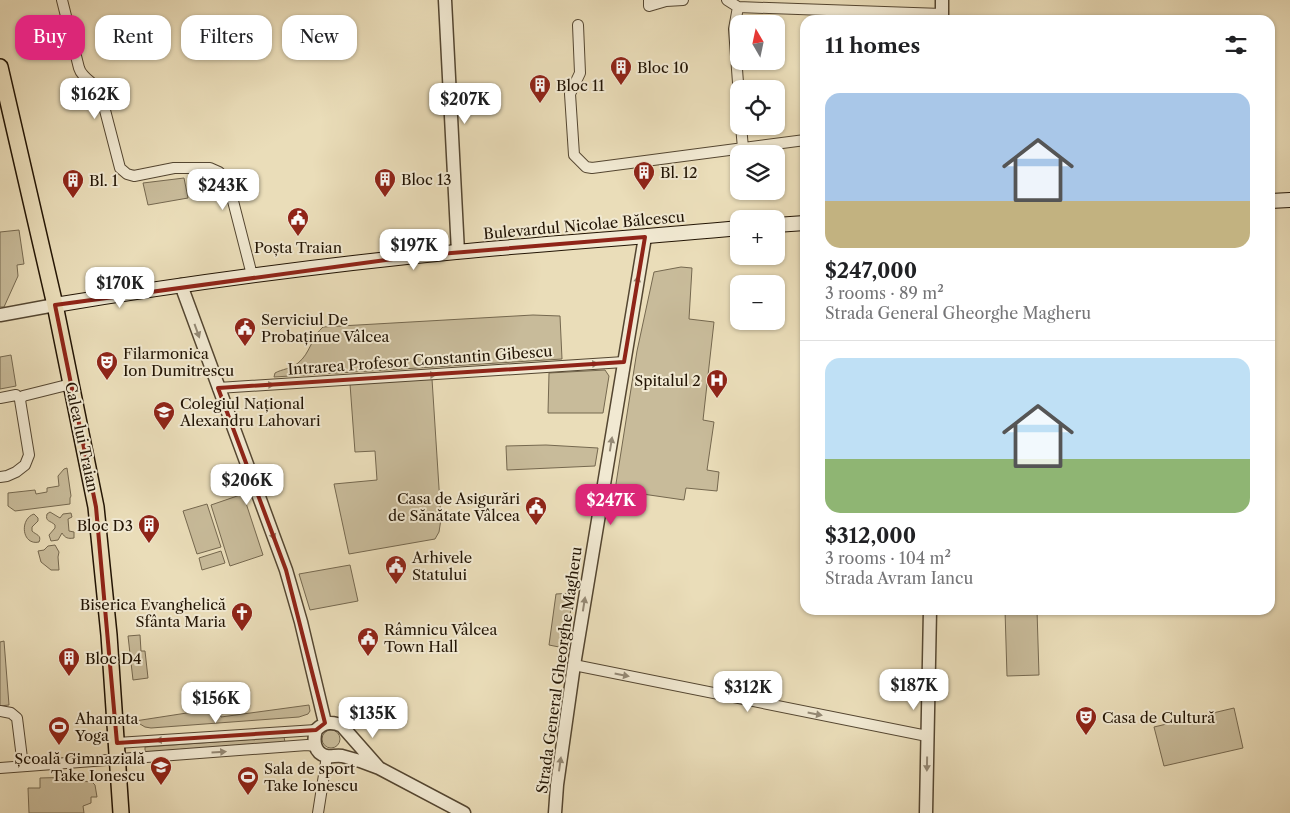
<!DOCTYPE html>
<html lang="en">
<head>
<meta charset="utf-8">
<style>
	body { margin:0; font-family:"Libre Caslon Text",serif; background:#f2f2f2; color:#202124; height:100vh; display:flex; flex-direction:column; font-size:19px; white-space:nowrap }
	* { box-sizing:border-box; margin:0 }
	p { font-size:16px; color:#757577 }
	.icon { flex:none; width:28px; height:28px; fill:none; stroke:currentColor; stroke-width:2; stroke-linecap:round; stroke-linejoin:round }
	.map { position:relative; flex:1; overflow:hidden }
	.details { position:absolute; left:800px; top:15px; width:475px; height:600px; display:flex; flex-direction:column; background:#fff; border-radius:15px; box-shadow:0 1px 4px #0004 }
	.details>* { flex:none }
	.banner { position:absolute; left:15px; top:15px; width:475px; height:45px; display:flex; gap:10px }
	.needle { width:32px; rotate:351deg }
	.tools { position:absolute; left:730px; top:15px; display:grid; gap:10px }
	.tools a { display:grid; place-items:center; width:55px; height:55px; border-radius:10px; background:#fff; box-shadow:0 1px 4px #0004; font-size:25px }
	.price { position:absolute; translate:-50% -42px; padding:0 11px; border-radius:10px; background:#fff; color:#222; font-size:16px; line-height:32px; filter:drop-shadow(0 1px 2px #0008) }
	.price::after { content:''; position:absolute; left:50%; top:30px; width:15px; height:11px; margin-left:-8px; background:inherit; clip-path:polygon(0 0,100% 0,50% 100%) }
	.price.current { background:#db2777; color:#fff }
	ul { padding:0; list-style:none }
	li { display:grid; align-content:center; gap:10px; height:265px; padding:0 25px }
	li+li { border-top:1px solid #e0e0e0 }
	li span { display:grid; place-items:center; height:155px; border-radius:15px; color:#555 }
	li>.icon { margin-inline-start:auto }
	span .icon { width:90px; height:90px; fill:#fffc; stroke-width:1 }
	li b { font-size:21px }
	h2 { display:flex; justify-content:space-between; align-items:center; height:60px; padding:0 25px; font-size:21px }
	.tag { padding:0 18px; border-radius:15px; background:#fff; box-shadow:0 1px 4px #0004; font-size:18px; line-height:45px }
	.tag.current { background:#db2777; color:#fff }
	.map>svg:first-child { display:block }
	.green { fill:#c8bb9a; stroke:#75684f }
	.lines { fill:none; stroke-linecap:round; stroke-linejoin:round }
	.minor-casing { stroke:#544631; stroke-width:12 }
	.tertiary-casing { stroke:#544631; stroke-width:15 }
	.secondary-casing { stroke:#221404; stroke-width:16 }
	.primary-casing { stroke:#221404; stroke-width:18 }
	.minor { stroke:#f1e9d2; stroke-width:10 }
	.tertiary { stroke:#f1e9d2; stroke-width:12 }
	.secondary { stroke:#f1e9d2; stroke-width:14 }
	.primary { stroke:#eaddb9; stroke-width:15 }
	.oneway { fill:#948975 }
	.marked { fill:none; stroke:#8f2418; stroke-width:4; stroke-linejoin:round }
	.labels { text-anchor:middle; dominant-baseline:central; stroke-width:4; stroke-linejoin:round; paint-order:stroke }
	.poi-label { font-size:15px; fill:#221404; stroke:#f1e9d2; text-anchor:start }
	.street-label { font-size:15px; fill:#221404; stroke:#f1e9d2 }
</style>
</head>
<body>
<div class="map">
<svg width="1290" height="813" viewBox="0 0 1290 813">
	<rect width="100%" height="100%" fill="#eaddb9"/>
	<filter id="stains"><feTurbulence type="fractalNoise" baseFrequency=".004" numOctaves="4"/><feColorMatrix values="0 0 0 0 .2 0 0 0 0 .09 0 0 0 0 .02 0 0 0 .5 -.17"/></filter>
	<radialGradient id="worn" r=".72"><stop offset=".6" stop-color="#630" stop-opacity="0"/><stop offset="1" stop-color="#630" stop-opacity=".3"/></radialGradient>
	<path class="green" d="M 184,178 L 188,198 L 148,205 L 143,183 Z
		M 19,230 L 24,264 L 17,265 L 18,276 L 4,307 L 0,307 L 0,232 Z
		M 681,267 L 692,268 L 689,319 L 714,322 L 703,420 L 714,422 L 707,470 L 719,472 L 717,491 L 686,488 L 684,500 L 615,490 L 637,351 L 654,272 Z
		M 533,315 L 560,316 L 562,359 L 274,377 L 275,373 C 282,369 291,369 298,363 C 310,354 312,336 323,327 Z
		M 11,355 L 16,386 L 0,389 L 0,357 Z
		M 605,370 L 609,376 L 603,413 L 548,413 L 549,373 Z
		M 432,379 L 441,519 L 439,532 L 435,539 L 349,554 L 334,484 L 377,480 L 375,451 L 355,452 L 350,384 Z
		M 546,445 L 598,448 L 595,466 L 507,470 L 506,446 Z
		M 67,468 L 71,496 L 70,498 L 70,504 L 15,511 L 8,506 L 8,493 L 35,490 L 36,494 L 47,492 L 47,488 L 59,486 L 58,476 L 64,469 Z
		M 243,494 L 263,555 L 230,566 L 211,505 Z
		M 207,504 L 221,547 L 197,554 L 183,511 Z
		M 50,512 L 60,518 L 63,514 L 71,513 L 72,517 L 68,519 L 69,531 L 74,532 L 74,538 C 68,539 65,538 62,533 L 58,540 L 51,541 L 49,535 L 55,528 L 55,525 C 50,520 45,522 47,514 Z
		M 34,514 L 38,518 L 38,521 L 32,527 L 32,531 C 36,535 42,535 39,542 C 22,546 19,519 34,514 Z
		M 55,545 L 59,552 L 58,557 L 59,570 L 51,570 L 41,562 L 38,551 L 44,550 L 48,546 Z
		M 221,551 L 225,563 L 202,570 L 199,558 Z
		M 350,565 L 358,601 L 310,610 L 299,574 Z
		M 574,593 L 564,648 L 549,645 L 556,594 Z
		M 1005,610 L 1037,610 L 1039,675 L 1007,676 Z
		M 140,635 L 141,651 L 145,651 L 148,678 L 133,680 L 128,636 Z
		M 4,641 L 9,705 L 0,706 L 0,642 Z
		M 309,705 L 310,711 L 308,714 L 299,717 L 151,728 L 145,727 L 135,721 L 219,708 L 221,717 Z
		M 1234,708 L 1243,748 L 1164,766 L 1154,727 Z
		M322 739a9 9 0 1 1 18 0a9 9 0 1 1-18 0Z
		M 284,737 L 285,742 L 145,752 L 145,747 Z
		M 77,777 L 82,781 L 92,782 L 95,785 L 97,797 L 91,797 L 91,803 L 83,806 L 84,813 L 29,813 L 28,788 L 40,788 L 40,778 Z"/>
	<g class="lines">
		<g class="minor-casing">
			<path id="minor" d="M 62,0 L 79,68 C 82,78 93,82 100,91 L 120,168 L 127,174 L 134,176 L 174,168 L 210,168 L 219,172 L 226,179 L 233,201 L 252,275
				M 649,0 L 649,6 L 666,1 L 683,0
				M 727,0 L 738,7 L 942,14
				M 738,7 L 734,29 L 739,96
				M 578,25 L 580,73 L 570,94 L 574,155 L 586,167 L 592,168 L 805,140
				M 741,126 L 743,148
				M 218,388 L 624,362
				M 0,398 L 16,395
				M 0,477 L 7,476 L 16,472 L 25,465 L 29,455 L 20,400 L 23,396 L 71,384
				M 574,665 L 927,736
				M 0,711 L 11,713 L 17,718 L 23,766
				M 117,743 L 316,730
				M 0,768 L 307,745 L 315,746
				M 318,813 L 327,756"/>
		</g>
		<g class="tertiary-casing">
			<path id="tertiary" d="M 445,0 L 458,252
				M 942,20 L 942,0
				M 181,285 L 286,570 L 301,622 L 325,723
				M 0,315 L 55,305
				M 379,768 C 367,763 355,759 342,756 C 336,755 332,757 326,756 C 314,753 313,740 316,730 C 324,722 332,721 342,726 L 379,768 L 464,813
				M 555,813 L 557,785 L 574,665 L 645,237
				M 926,813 L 930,610"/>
		</g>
		<g class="secondary-casing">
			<path id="secondary" d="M 1270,201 L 1290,200
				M 776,225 L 805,223
				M 55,305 C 188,283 322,265 456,252 C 550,243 645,237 739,228"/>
		</g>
		<g class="primary-casing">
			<path id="primary" d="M 0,67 L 55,305 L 96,507 L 109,635 L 121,813"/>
		</g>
		<use href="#minor" class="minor"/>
		<use href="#tertiary" class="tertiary"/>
		<use href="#secondary" class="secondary"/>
		<use href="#primary" class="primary"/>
	</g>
	<defs><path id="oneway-solid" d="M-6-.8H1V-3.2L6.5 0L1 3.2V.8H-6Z" transform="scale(1.25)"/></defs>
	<g class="oneway">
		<use href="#oneway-solid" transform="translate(637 283) rotate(-81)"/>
		<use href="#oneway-solid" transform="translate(197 331) rotate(70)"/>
		<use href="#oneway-solid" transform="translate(591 364) rotate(-4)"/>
		<use href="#oneway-solid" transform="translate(429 375) rotate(-4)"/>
		<use href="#oneway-solid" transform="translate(267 385) rotate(-3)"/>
		<use href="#oneway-solid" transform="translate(611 444) rotate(-81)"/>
		<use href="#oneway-solid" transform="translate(272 533) rotate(69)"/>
		<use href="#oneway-solid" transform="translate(584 604) rotate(-81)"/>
		<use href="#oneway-solid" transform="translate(622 675) rotate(11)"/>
		<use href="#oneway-solid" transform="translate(815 714) rotate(11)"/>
		<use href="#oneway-solid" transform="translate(163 740) rotate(176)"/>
		<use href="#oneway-solid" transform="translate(219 752) rotate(-4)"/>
		<use href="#oneway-solid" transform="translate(560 764) rotate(-82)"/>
		<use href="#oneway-solid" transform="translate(927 764) rotate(91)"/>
	</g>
	<path class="marked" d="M 645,237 L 624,362 L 218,388 L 286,570 L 325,723 L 316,730 L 117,743 L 96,507 L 55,305 L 415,256 Z"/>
	<defs>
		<g id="building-pin" transform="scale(1.125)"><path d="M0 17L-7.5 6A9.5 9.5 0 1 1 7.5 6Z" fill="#8f2418" stroke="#f1e9d2"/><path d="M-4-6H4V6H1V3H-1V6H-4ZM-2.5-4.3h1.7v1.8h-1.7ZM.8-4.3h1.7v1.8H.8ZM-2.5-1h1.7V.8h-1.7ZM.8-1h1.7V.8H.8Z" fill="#fff"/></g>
		<g id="civic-pin" transform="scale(1.125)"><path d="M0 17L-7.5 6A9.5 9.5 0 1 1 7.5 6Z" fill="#8f2418" stroke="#f1e9d2"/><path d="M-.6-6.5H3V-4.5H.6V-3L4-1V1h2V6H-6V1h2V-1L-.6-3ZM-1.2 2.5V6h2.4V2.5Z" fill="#fff"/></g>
		<g id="theatre-pin" transform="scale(1.125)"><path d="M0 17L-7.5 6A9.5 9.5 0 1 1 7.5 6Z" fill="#8f2418" stroke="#f1e9d2"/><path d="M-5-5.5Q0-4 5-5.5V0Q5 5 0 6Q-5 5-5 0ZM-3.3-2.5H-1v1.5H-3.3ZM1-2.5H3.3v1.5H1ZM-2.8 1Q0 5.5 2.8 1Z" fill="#fff"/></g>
		<g id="hospital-pin" transform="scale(1.125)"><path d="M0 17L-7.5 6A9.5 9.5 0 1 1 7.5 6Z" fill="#8f2418" stroke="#f1e9d2"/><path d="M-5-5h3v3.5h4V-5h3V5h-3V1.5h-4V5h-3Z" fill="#fff"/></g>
		<g id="school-pin" transform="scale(1.125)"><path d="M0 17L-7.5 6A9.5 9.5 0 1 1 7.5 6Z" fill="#8f2418" stroke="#f1e9d2"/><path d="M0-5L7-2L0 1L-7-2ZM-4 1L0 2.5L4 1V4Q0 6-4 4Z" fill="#fff"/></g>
		<g id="church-pin" transform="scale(1.125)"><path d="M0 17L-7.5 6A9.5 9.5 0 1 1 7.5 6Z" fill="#8f2418" stroke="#f1e9d2"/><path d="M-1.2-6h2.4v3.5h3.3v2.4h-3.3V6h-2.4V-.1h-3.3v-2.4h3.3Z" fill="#fff"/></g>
		<g id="stadium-pin" transform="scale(1.125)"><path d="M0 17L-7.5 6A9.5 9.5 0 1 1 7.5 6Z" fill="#8f2418" stroke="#f1e9d2"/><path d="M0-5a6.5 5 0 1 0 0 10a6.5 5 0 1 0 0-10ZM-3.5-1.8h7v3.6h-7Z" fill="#fff"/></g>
	</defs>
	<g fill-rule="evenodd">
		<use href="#building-pin" x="621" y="67"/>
		<use href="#building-pin" x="540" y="85"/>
		<use href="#building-pin" x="644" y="172"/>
		<use href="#building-pin" x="385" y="179"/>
		<use href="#building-pin" x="73" y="180"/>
		<use href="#civic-pin" x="298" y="218"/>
		<use href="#civic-pin" x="245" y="328"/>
		<use href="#theatre-pin" x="107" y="362"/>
		<use href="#hospital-pin" x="717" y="380"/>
		<use href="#school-pin" x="164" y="412"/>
		<use href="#civic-pin" x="536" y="507"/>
		<use href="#building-pin" x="149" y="525"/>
		<use href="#civic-pin" x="396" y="566"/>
		<use href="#church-pin" x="242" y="613"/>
		<use href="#civic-pin" x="368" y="638"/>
		<use href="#building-pin" x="69" y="658"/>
		<use href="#theatre-pin" x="1086" y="717"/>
		<use href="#stadium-pin" x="59" y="727"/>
		<use href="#school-pin" x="161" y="767"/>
		<use href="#stadium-pin" x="248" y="777"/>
	</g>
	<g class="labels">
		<g class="poi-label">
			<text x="637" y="67">Bloc 10</text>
			<text x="556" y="85">Bloc 11</text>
			<text x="660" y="172">Bl. 12</text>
			<text x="401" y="179">Bloc 13</text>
			<text x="89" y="180">Bl. 1</text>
			<text x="298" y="247" text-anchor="middle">Poșta Traian</text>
			<text x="261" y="319">Serviciul De<tspan x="261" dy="17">Probaținue Vâlcea</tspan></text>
			<text x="123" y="353">Filarmonica<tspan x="123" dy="17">Ion Dumitrescu</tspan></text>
			<text x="701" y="380" text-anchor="end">Spitalul 2</text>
			<text x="180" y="403">Colegiul Național<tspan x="180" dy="17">Alexandru Lahovari</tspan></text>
			<text x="520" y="498" text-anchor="end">Casa de Asigurări<tspan x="520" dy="17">de Sănătate Vâlcea</tspan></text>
			<text x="133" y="525" text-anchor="end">Bloc D3</text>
			<text x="412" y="557">Arhivele<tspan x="412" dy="17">Statului</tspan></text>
			<text x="226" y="604" text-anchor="end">Biserica Evanghelică<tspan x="226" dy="17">Sfânta Maria</tspan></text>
			<text x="384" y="629">Râmnicu Vâlcea<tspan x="384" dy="17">Town Hall</tspan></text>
			<text x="85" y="658">Bloc D4</text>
			<text x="1102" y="717">Casa de Cultură</text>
			<text x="75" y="718">Ahamata<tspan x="75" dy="17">Yoga</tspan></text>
			<text x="145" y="758" text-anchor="end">Școală Gimnazială<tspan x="145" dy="17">Take Ionescu</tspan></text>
			<text x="264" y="768">Sala de sport<tspan x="264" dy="17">Take Ionescu</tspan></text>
		</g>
		<g class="street-label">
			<text transform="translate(584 225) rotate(-5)">Bulevardul Nicolae Bălcescu</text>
			<text transform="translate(420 360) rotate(-4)">Intrarea Profesor Constantin Gibescu</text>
			<text transform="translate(82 437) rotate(78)">Calea lui Traian</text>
			<text transform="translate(559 670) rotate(-82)">Strada General Gheorghe Magheru</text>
		</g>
	</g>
	<rect width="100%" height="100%" filter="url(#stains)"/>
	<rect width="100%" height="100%" fill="url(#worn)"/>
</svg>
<div class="tools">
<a><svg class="needle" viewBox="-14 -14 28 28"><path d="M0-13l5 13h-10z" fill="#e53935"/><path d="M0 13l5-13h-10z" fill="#757577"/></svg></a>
<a><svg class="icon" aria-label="locate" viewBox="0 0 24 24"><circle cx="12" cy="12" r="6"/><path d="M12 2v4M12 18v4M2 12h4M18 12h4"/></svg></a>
<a><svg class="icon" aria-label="layers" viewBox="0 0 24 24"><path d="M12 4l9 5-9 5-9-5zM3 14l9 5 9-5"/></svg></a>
<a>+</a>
<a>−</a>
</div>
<b class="price" style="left:95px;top:120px">$162K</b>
<b class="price" style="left:465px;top:125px">$207K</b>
<b class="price" style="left:223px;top:211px">$243K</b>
<b class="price" style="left:414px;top:271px">$197K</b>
<b class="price" style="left:120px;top:309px">$170K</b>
<b class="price" style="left:247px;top:506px">$206K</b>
<b class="price current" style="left:611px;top:526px">$247K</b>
<b class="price" style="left:914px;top:711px">$187K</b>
<b class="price" style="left:748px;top:713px">$312K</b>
<b class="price" style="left:216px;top:724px">$156K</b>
<b class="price" style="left:373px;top:739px">$135K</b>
<div class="banner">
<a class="tag current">Buy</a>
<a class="tag">Rent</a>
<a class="tag">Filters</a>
<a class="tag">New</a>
</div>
<section class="details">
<h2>11 homes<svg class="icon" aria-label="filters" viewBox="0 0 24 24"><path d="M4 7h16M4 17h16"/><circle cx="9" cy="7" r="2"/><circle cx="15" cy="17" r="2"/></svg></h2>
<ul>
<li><span style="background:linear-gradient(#a9c7e8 70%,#c2b280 0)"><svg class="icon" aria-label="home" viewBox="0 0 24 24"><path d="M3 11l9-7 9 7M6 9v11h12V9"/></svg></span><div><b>$247,000</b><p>3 rooms · 89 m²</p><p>Strada General Gheorghe Magheru</p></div></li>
<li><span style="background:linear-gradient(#bfe0f5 65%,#8fb573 0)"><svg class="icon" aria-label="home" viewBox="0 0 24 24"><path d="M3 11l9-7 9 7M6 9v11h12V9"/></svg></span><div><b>$312,000</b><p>3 rooms · 104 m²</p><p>Strada Avram Iancu</p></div></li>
</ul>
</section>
</div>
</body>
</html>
